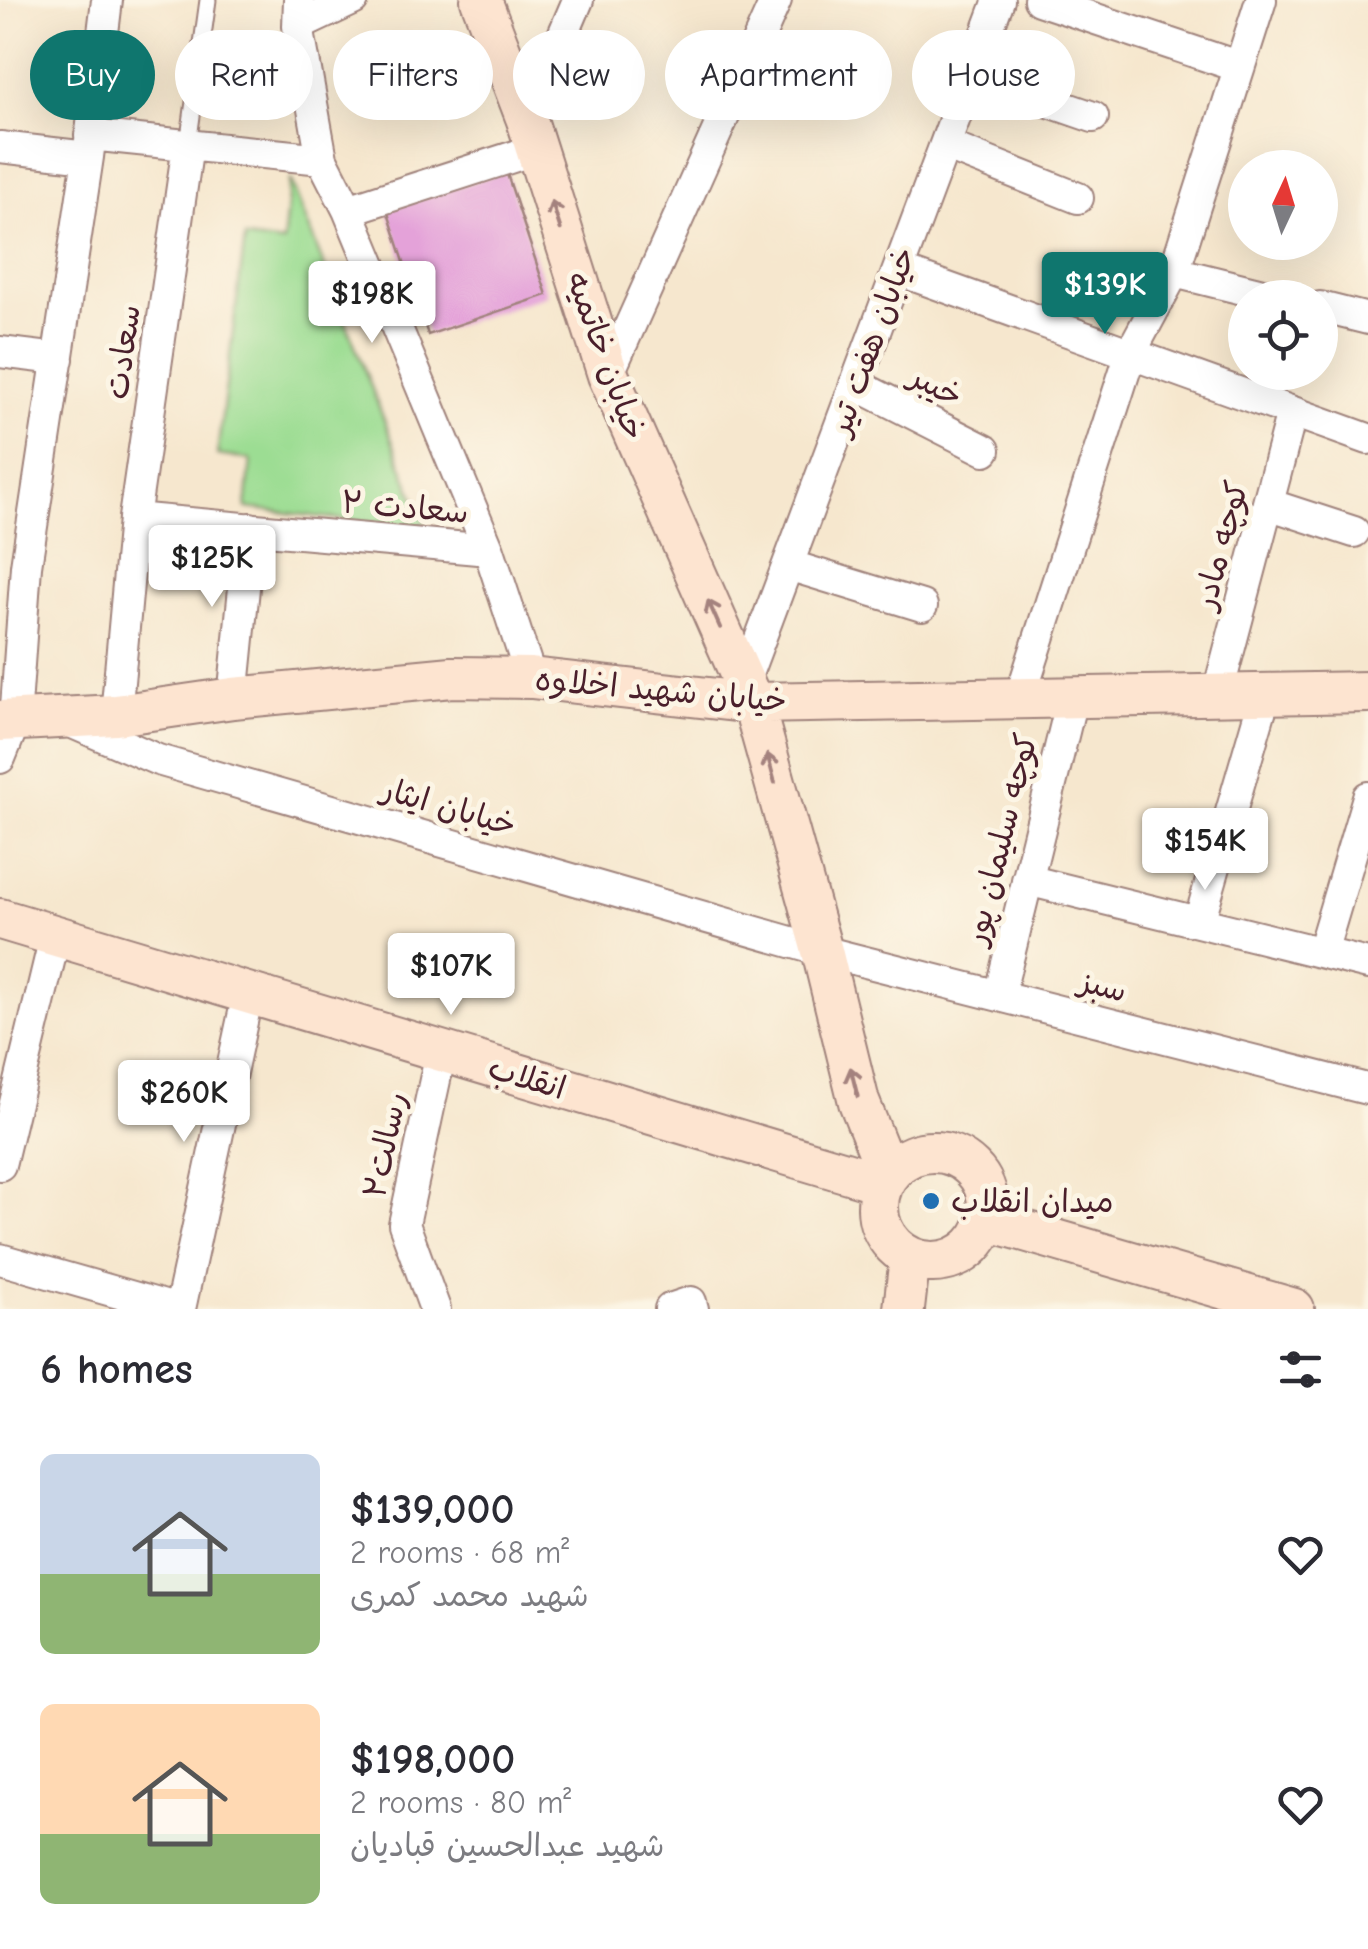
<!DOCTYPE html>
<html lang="en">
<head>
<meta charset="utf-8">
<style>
	body { margin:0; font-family:"Comic Neue","Playpen Sans Arabic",sans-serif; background:#f7f7f7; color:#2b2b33; height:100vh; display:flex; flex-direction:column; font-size:38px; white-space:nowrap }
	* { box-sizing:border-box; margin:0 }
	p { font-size:32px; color:#7c7c81 }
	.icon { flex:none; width:55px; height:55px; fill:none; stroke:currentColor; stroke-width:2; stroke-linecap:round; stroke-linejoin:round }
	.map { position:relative; height:1309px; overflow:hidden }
	.sheet { display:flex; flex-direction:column; background:#fff; flex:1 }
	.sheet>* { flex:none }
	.top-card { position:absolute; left:30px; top:30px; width:1310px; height:90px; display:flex; gap:20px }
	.needle { width:65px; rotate:4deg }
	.tools { position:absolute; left:1228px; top:150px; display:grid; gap:20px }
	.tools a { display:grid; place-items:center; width:110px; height:110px; border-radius:50%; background:#fff; box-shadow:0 10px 40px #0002; font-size:50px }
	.price { position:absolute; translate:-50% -85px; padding:0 22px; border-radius:10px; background:#fff; color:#222; font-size:32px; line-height:65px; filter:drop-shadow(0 2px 5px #0008) }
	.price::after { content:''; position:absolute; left:50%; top:60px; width:30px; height:22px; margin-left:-15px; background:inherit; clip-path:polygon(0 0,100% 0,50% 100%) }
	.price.active { background:#0f766e; color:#fff }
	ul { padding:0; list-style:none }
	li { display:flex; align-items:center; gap:30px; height:250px; padding:0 40px }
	li span { display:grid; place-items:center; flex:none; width:280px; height:200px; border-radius:15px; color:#555 }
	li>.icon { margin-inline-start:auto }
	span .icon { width:120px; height:120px; fill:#fffc; stroke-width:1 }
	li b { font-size:42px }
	h2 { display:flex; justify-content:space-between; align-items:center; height:120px; padding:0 40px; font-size:42px }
	.tag { padding:0 35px; border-radius:45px; background:#fff; box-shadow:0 10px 40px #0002; font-size:35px; line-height:90px }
	.tag.active { background:#0f766e; color:#fff }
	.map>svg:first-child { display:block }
	.green { fill:#9cdd93; stroke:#737e5f; stroke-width:2.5 }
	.building { fill:#e4a2d9 }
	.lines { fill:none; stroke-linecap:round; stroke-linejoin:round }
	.lane-casing { stroke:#a0837c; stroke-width:19 }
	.street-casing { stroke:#a0837c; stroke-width:34 }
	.secondary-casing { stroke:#a0837c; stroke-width:44 }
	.lane { stroke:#fff; stroke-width:15 }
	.street { stroke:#fff; stroke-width:30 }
	.secondary { stroke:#fde4d0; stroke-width:40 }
	.oneway { stroke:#a4827e }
	.poi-dot { fill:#1f6fb2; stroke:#fcf5e5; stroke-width:4 }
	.labels { text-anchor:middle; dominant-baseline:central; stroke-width:10; stroke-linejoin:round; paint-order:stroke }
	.street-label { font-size:32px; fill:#4a1f2b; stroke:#fcf5e5 }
	.poi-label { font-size:32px; fill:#4a1f2b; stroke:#fcf5e5; text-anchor:start }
</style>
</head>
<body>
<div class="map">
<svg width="1368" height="1309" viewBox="0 0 1368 1309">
	<rect width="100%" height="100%" fill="#fcf5e5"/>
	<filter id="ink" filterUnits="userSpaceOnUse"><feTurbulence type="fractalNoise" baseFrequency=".01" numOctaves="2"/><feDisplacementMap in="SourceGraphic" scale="20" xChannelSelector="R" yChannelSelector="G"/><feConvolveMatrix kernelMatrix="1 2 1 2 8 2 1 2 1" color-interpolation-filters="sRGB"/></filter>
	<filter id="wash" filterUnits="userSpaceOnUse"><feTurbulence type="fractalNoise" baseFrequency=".0048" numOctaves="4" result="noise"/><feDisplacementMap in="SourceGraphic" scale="40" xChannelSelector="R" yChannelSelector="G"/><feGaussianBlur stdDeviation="2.25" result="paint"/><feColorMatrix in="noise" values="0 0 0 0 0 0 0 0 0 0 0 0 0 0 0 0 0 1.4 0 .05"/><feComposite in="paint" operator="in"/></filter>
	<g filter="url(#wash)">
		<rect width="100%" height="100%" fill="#f6e7ce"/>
		<path class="green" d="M 290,179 L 427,530 L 246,508 L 251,460 L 217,455 L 245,238 L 283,243 Z"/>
		<g id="blocks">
			<path class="building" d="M 506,171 L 547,295 L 428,335 L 387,210 Z"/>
		</g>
	</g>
	<g filter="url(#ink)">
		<use href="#blocks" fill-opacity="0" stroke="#a0837c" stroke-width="2.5"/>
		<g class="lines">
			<g class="lane-casing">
				<path id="lane" d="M 188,145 L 208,0"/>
			</g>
			<g class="street-casing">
				<path id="street" d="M 299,0 L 298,26 L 322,159 L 348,210 L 489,550 L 531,678
					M 1039,0 L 1237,66
					M 298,26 L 353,0
					M 971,75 L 1093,117
					M 527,120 L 578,0
					M 90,135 L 322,159
					M 945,145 L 1078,198
					M 0,147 L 88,157
					M 348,210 L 534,150
					M 898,270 L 1368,439
					M 1174,272 L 1279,298
					M 1320,307 L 1368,319
					M 0,352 L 58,359
					M 608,375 L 776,0
					M 855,384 L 985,450
					M 1268,504 L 1354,532
					M 134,518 L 489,550
					M 788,565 L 922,606
					M 744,682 L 999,0
					M 1217,696 L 1292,412
					M 233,698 L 250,528
					M 1020,698 L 1131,352 L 1174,272 L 1261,0
					M 116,715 L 134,518 L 188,145
					M 68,721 L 158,760 L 822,951 L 1367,1089
					M 0,758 L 15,721 L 26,566 L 88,157 L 107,0
					M 1027,880 L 1368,964
					M 1199,922 L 1265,695
					M 1322,952 L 1368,797
					M 999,996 L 1072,699
					M 0,1165 L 55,937
					M 0,1259 L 175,1309
					M 180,1309 L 248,994
					M 435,1309 L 404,1224 L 441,1052
					M 670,1309 L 691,1302 L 693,1309"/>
			</g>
			<g class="secondary-casing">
				<path id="secondary" d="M 481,0 L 527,120 L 608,375 L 753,703 L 822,951 L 859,1102 L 888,1174
					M 0,721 L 116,715 L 233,698 L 452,677 L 531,678 L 753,703 L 1368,692
					M 0,919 L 882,1183
					M878 1207a55 55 0 1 1 110 0a55 55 0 1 1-110 0Z
					M 987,1220 L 1294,1309
					M 904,1309 L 910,1257"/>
			</g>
			<use href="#lane" class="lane"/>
			<use href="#street" class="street"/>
			<use href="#secondary" class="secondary"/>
		</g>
		<defs><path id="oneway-shaft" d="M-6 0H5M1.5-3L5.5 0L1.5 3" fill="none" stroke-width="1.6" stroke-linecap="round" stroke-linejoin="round" transform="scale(2.5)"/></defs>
		<g class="oneway">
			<use href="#oneway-shaft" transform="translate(556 215) rotate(-108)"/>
			<use href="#oneway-shaft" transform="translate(714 614) rotate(-114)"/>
			<use href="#oneway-shaft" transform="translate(771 768) rotate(-105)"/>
			<use href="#oneway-shaft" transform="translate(854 1082) rotate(-104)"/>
		</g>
	</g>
	<circle class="poi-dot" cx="931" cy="1201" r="10"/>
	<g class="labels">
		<g class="street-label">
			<text transform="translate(872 341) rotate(-70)">خیابان هفت تیر</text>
			<text transform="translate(123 352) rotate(-82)">سعادت</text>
			<text transform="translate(606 356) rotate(70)">خیابان خاتمیه</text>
			<text transform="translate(936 386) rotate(27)">خیبر</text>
			<text transform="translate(405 507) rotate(5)">سعادت ۲</text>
			<text transform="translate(1221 545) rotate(-75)">کوچه مادر</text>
			<text transform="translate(661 690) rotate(5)">خیابان شهید اخلاوه</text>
			<text transform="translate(449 807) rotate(16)">خیابان ایثار</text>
			<text transform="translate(1001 839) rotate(-76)">کوچه سلیمان پور</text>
			<text transform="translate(1103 986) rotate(14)">سبز</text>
			<text transform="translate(527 1078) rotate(17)">انقلاب</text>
			<text transform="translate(385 1145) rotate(-78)">رسالت۲</text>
		</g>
		<g class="poi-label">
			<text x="951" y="1201">میدان انقلاب</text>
		</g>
	</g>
</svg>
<div class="tools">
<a><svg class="needle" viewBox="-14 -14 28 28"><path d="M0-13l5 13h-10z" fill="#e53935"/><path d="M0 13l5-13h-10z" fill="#7c7c81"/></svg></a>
<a><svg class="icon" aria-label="locate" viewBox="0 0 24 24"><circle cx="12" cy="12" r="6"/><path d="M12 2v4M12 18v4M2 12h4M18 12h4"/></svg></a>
</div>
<b class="price active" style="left:1105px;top:337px">$139K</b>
<b class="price" style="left:372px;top:346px">$198K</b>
<b class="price" style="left:212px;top:610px">$125K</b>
<b class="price" style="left:1205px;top:893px">$154K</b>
<b class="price" style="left:451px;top:1018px">$107K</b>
<b class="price" style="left:184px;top:1145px">$260K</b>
<div class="top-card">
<a class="tag active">Buy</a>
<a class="tag">Rent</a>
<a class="tag">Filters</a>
<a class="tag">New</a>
<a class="tag">Apartment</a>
<a class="tag">House</a>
</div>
</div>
<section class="sheet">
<h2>6 homes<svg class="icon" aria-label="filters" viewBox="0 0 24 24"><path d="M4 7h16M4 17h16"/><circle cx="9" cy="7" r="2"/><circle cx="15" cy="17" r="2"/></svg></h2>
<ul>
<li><span style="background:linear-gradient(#c9d6e8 60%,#8fb573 0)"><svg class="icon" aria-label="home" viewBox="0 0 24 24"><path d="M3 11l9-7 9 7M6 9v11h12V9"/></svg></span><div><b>$139,000</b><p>2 rooms · 68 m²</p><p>شهید محمد کمری</p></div><svg class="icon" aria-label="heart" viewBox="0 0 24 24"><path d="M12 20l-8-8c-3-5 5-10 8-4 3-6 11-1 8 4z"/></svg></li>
<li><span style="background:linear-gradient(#ffd9b3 65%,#8fb573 0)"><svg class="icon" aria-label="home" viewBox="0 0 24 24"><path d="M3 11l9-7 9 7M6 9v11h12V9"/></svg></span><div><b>$198,000</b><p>2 rooms · 80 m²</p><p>شهید عبدالحسین قبادیان</p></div><svg class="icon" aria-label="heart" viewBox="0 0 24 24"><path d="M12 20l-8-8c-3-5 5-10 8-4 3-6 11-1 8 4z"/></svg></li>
</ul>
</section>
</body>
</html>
